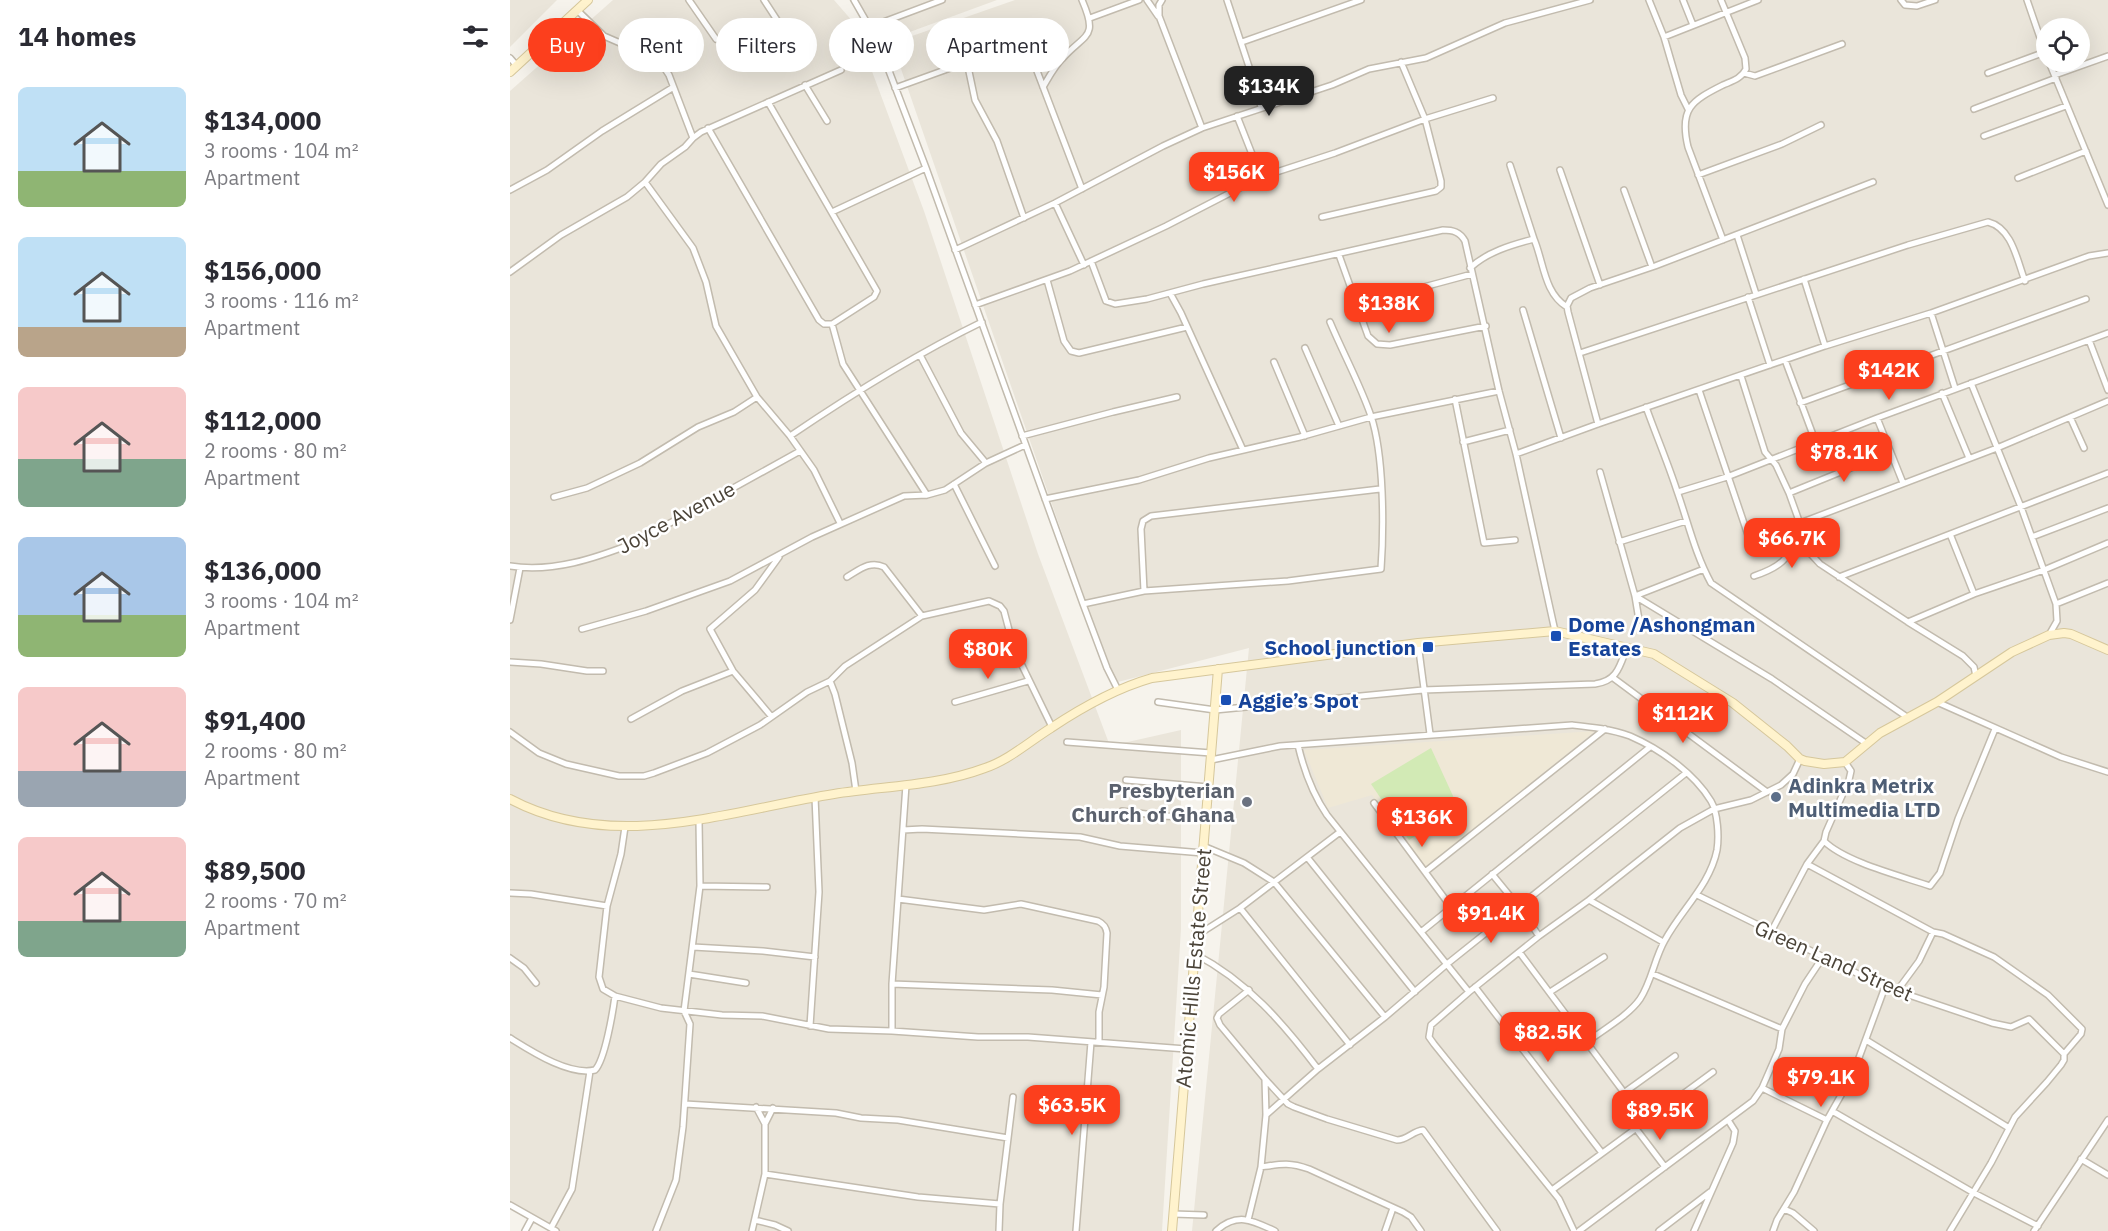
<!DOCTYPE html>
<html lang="en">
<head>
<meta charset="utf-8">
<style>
	body { margin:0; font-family:"IBM Plex Sans",sans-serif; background:#f7f7f7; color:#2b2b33; height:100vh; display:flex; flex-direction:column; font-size:22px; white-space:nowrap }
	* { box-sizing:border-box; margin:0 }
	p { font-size:20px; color:#7c7c81 }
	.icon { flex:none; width:33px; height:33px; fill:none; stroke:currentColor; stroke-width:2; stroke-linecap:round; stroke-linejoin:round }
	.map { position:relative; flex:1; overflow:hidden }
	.drawer { display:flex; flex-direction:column; background:#fff; width:510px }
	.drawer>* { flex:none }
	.banner { position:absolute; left:18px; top:18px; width:570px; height:54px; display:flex; gap:12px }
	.controls { position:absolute; left:1526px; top:18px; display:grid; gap:12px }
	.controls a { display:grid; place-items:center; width:54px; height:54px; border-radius:50%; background:#fff; box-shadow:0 6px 24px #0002; font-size:30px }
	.price { position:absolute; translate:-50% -51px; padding:0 14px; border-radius:12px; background:#fc3f1d; color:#fff; font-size:20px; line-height:39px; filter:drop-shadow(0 2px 3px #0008) }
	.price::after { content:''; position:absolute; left:50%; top:36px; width:18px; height:14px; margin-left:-9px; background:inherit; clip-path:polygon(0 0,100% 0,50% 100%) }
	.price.on { background:#222; color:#fff }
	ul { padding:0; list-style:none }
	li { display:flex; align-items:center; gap:18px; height:150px; padding:0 18px }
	li span { display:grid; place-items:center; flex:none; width:168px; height:120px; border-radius:9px; color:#555 }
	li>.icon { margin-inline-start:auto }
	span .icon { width:72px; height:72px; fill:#fffc; stroke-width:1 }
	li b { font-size:26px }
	h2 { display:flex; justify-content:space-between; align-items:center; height:72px; padding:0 18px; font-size:26px }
	.chip { padding:0 21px; border-radius:27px; background:#fff; box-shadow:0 6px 24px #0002; font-size:21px; line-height:54px }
	.chip.on { background:#fc3f1d; color:#fff }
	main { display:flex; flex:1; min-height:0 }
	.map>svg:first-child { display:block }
	.residential { fill:#eae5da; fill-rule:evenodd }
	.education { fill:#efe8d6 }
	.pitch { fill:#d2eab5 }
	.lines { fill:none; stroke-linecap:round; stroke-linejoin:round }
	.street-casing { stroke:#c2bbae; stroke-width:8 }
	.secondary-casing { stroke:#d6c79b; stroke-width:10 }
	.street { stroke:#fff; stroke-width:5 }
	.secondary { stroke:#fff3cd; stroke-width:8 }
	.transit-dot { fill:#1a4fb4; stroke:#fff; stroke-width:2 }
	.service-dot { fill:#5c6f8a; stroke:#fff; stroke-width:2 }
	.worship-dot { fill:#6b7280; stroke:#fff; stroke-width:2 }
	.labels { text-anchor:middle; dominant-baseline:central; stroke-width:5; stroke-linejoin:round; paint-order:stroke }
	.street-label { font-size:21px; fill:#4b4439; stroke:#fff }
	.transit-label { font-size:21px; font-weight:bold; fill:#164399; stroke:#fff; text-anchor:start }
	.service-label { font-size:21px; font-weight:bold; fill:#4e5e75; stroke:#fff; text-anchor:start }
	.worship-label { font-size:21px; font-weight:bold; fill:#5b616d; stroke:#fff; text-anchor:end }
</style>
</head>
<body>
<main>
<section class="drawer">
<h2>14 homes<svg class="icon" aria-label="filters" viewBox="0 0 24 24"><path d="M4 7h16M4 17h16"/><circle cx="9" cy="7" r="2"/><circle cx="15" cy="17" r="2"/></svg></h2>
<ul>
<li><span style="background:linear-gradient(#bfe0f5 70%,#8fb573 0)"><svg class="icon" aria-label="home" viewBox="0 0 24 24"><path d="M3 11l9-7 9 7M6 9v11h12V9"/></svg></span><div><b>$134,000</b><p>3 rooms · 104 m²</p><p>Apartment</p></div></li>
<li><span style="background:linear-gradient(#bfe0f5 75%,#b9a48a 0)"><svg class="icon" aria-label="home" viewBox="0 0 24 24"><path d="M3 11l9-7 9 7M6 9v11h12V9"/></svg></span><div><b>$156,000</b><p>3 rooms · 116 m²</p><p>Apartment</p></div></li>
<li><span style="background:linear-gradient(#f6c9c9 60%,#7fa58c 0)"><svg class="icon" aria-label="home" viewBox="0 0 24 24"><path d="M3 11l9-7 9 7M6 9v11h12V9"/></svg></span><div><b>$112,000</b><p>2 rooms · 80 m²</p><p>Apartment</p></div></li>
<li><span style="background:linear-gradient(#a9c7e8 65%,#8fb573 0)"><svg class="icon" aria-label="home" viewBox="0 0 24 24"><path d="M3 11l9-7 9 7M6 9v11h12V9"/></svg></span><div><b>$136,000</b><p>3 rooms · 104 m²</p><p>Apartment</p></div></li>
<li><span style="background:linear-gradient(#f6c9c9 70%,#9aa5b1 0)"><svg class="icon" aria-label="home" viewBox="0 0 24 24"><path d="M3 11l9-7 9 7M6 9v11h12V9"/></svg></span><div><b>$91,400</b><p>2 rooms · 80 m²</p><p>Apartment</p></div></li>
<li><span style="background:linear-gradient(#f6c9c9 70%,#7fa58c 0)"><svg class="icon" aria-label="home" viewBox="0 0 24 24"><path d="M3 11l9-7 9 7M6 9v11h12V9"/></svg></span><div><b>$89,500</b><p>2 rooms · 70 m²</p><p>Apartment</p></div></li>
</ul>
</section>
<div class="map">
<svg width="1598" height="1231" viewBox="0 0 1598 1231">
	<rect width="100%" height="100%" fill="#f6f3ec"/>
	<path class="residential" d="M 0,0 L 47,0 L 0,47 Z
		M 103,0 L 324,0 L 344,23 L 414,211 L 528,554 L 600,746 L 671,730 L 671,929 L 652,1231 L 47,1231 L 0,1201 L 0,91 Z
		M 339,0 L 487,0 L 378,40 Z
		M 505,0 L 1598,0 L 1598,1231 L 682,1231 L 739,648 L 604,683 L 382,43 ZM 1536,28 L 1569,28 L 1569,62 L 1536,62 Z"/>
	<path class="education" d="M 1085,731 L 916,868 L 862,795 L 818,808 L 794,750 Z"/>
	<path class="pitch" d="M 921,748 L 949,809 L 899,840 L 861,784 Z"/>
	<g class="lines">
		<g class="street-casing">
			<path id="street" d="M 179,0 L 206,39
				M 344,0 L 368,42 L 416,168 L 573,604 L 597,668 L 608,690
				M 637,0 L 648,16
				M 652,0 L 649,5 L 649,16 L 692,128
				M 717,0 L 745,85 L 751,107
				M 1139,0 L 1154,37 L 1171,95 L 1178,109
				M 1173,0 L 1183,25
				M 1211,0 L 1235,58 L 1236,69 C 1231,79 1222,81 1213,85 C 1181,101 1169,109 1178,147 L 1213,240
				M 1391,0 L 1395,5 L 1407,6 L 1425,0
				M 1517,0 L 1536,55
				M 67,10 L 94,36 L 149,60 L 159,75 L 183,138
				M 580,18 L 629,0
				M 360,27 L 432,0
				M 1154,37 L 1248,0
				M 732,42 L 851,0
				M 0,58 L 7,66
				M 253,62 L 279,50 L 282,47 L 282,43 L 254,0
				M 457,62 L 511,44 L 516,45 L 519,50 L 572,189
				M 1539,62 L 1598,205
				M 1234,73 L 1245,76 L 1332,44
				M 1478,73 L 1535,52
				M 1545,75 L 1598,56
				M 295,85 L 317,121
				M 533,87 C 539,77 544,67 552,59 C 575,33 589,39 572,0
				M 385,88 L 457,62 L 465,100 L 487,141 L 514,218
				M 1464,109 L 1546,78
				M 727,116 L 751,177
				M 198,128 L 309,320 L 314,324 L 322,324 L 364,297 L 367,291 L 258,102
				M 1474,136 L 1556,106
				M 1000,165 L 1024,239
				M 1050,170 L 1090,285
				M 1188,175 L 1272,144 L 1311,125
				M 1508,178 L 1576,151
				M 135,182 L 183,248 L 196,282 L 206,326 L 247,397 L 280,436 L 304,470 L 330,523
				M 0,190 L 37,170 L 92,131 L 162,88
				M 1114,190 L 1142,267
				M 545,203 L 574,265
				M 322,212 L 416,168
				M 812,217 L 926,191 L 931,187 L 931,181 L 915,119 L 891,62
				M 1227,235 L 1246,294
				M 445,250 L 545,203 L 653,146 L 692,128 L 822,85 L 859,69 L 916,58 L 995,23 L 1080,0
				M 829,255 L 858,336 L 867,344 L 880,345 L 976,326
				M 581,261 L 596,301 L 605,304 L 637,299 L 693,284 L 933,230 C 943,230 950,232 955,241 L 989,391 L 1006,454 L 1045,631
				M 960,268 C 977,252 1001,245 1024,239 C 1034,263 1034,293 1057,307
				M 0,272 L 51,235 L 117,197 L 135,182 L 151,164 L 175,147 L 183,138 L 191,132 L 331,70
				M 1294,279 L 1315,346
				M 537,280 L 554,341 L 561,351 L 569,353 L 677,327
				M 660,293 L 671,313 L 733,450
				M 1238,297 L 1260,365
				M 465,305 L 560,271 L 656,226 L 751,177 L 825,153 L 915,119 L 983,98
				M 847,305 L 962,274
				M 1013,310 L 1051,438
				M 1421,313 L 1445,388
				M 322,324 L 333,364 L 417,495
				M 1579,340 L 1598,390
				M 795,348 L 829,426
				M 1070,353 L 1398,245 L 1478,222 C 1502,228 1507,260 1515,281
				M 410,355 L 451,433 L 476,463
				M 1275,360 L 1306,443
				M 764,362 L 795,436
				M 1231,376 L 1255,452 L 1266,465 L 1279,493 L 1293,532 L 1298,551 L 1310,564 L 1398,622 L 1453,656 L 1464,667 L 1466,676
				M 1461,383 L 1511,507 L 1546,604 L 1547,621 L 1539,635
				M 1189,390 L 1241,544
				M 1432,393 L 1459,458
				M 945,399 L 974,543 L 1005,540
				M 1290,403 L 1576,299
				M 1136,407 C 1146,435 1158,463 1167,491 C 1178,522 1185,554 1201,583 L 1397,717
				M 1560,417 L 1574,448
				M 1367,418 L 1393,483
				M 1088,424 L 1058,312 L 1057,306 L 1061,298 L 1080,288 L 1145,266 L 1363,182
				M 280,436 C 342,394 404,355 472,322
				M 512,436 L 603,412 L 667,397
				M 953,442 L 1000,430
				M 1006,454 L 1088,424 L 1315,346 L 1421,313 L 1579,256 L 1598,253
				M 1090,472 L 1125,596 L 1129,620
				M 444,484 L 485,566
				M 1168,492 L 1217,477 L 1367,418 L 1598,333
				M 1279,493 L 1380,452
				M 44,497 L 77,488 L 130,463 L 188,427 L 224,412 L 247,397
				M 535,499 L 629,480 L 699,458 L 790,437 L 861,417 L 989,391
				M 1290,523 L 1487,448 L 1598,401
				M 1440,534 L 1464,594
				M 1522,537 L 1598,508
				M 1109,542 L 1176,521
				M 0,566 C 42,573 86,558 124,543 L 290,451
				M 1244,576 C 1274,566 1277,558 1293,532
				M 337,577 C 349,570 360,560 374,567 L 412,616
				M 1329,577 L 1598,473
				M 634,591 L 631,529 L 633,521 L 641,516 L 870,489
				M 1125,596 L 1262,679 L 1357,744
				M 1125,596 L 1194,569
				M 573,604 L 634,591 L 778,581 L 871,569 C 874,527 874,455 861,416 C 850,384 833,353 820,322
				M 1546,604 L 1598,583
				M 0,620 L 10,568
				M 1398,622 L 1464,594 L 1534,570 L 1598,543
				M 72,629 L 136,611 L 220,581 L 302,537 L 394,496 L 417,495 L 435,490 L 476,463 L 515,445
				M 908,643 L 920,734
				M 0,662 L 31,664 L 77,671 L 93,671
				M 1102,677 L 1257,792
				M 320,681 L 325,694 L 342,763 L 346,791
				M 445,702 L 518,681
				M 648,702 L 705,710 L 913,690 L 1085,684 C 1108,681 1110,665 1117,647
				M 1427,702 L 1551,757 L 1598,772
				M 261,716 L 223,671 L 200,629 L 245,590 L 269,557
				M 121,719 L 172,691 L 223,671
				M 0,732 L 29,753 L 56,764 L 109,776 L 134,776 L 144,773 L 197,753 L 250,725 L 297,692 L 320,681 L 335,666 L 412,616 L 479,601 L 490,606 L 494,611 L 504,649 L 542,727
				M 557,742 L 701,753
				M 788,745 C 794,771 802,793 817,815 L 959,992
				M 701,760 L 770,746 L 1062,725 C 1081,727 1101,729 1120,736 C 1150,749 1184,773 1201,801 C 1208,813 1209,837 1207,850 C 1200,885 1171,910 1155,940 C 1144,959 1142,981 1130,999 C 1119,1015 1093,1030 1077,1042
				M 616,780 L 698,787
				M 864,803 L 941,907
				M 612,811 L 652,816 L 695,818
				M 115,827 L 111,854 L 97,906 L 89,977 L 93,989 L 105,996 L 151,1008 L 212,1015 L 252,1016 L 319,1029 L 382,1031 L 468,1037 L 518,1037 L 676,1049
				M 393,830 L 412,829 L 570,837 L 610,846 L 693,853
				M 1314,841 C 1335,862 1391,876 1420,886 L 1430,873 L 1448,819 L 1485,729
				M 693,846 L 734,863 L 764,882 L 875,1017
				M 797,857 L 905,992
				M 1297,864 L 1423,932 L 1433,934 L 1484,957 L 1538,995 L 1572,1029 L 1571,1034 L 1554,1054 L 1554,1060 L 1551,1065 L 1537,1082 L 1505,1117 L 1481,1163 L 1440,1231
				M 915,872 L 1095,729
				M 982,874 L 1009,907 L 1029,936
				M 190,886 L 257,887
				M 0,893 L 21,894 L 97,906
				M 1187,895 L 1375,987 L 1482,1023 L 1501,1027 L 1519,1019 L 1554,1054
				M 388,899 L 474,910 L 511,904 L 588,921 C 594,924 596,927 597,933 L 594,987 L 589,1012 L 589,1042
				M 1079,900 L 1153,942
				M 730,908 L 840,1045
				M 911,932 L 1140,747
				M 1261,932 L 1297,864 L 1314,841 L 1316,832 L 1339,780 L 1341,771 L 1335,762
				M 686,936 L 730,908 L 830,832
				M 183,947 L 253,951 L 305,957
				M 1010,953 L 1136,1122
				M 685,954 C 737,981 773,1023 808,1069
				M 0,958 L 14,968 L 26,983
				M 179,974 L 236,983
				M 1143,974 L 1272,1029
				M 382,984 L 542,990 L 592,995
				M 965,987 L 1092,1153
				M 1387,991 L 1409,961 L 1423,932
				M 1040,992 L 1094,957
				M 300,1026 L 309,892 L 305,797
				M 382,1031 L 382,984 L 396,785
				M 0,1038 C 21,1051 59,1076 85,1070 C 95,1060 103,1011 105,996
				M 1356,1040 L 1499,1128
				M 755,1079 L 778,1104 L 784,1107 L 817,1119 L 887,1140 C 897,1140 903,1131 913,1130 L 987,1231
				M 1252,1088 L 1317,1120
				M 1115,1092 L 1165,1056
				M 175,1104 L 326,1113 L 351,1118 L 388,1120 L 498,1138
				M 246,1107 L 255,1124
				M 1322,1111 L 1464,1193 L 1528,1226
				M 756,1115 L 808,1069 L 875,1017 L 937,964 L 1176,773
				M 1127,1130 L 1155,1167
				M 1571,1159 L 1598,1175
				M 751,1167 C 771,1164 779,1162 799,1169 L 893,1212 L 901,1217 L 911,1231
				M 255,1174 L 408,1197 L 490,1204
				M 1042,1190 L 1203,1072
				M 0,1205 L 46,1231
				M 1274,1209 L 1283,1213 L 1304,1231
				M 663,1214 L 694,1215
				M 245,1220 L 265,1225 L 278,1231
				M 738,1220 L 751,1167 L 756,1115 L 755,1079 L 710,1025 L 707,1018 L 709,1014 L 739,990
				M 41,1228 L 62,1189 L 80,1071
				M 15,1231 L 22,1218
				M 146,1231 L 166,1180 L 173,1127 L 180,1024 L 174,1011 L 190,886 L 189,821
				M 242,1231 L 255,1174 L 255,1124 L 263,1108
				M 489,1231 L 490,1204 L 503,1097
				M 566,1231 L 581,1042
				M 706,1231 C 727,1212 742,1220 765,1231
				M 875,1231 L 883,1208
				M 1064,1231 L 1049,1199 L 924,1044 L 919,1037 L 921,1025 L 959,992 L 1029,936 L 1079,900 L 1170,828 L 1204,809 L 1241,800 L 1271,785 L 1283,774 L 1290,759
				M 1069,1231 L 1243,1101 L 1252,1088 L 1269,1049 L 1272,1029 L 1295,984 L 1313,957
				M 1149,1231 L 1200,1192
				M 1184,1231 L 1223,1143 L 1225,1131 L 1218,1120
				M 1263,1231 L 1267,1220 L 1284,1192 L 1317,1120 L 1343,1074 L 1375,987
				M 1524,1231 L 1598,1120"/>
		</g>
		<g class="secondary-casing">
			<path id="secondary" d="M 0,72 L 78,0
				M 0,799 C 103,854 217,811 324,794 C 374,786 427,786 475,768 C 499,760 520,741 541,728 C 571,708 607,688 642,678 L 908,643 L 1045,631 L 1144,654 L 1223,703 L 1277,746 L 1290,759 L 1295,761 L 1314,764 L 1335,762 L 1370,733 L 1427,702 L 1502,652 L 1539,635 L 1554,633 L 1561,634 L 1598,650
				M 662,1231 L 708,669"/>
		</g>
		<use href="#street" class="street"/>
		<use href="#secondary" class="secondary"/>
	</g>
	<g class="transit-dot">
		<rect x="1040" y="630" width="12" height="12" rx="3"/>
		<rect x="912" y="641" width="12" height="12" rx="3"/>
		<rect x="710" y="694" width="12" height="12" rx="3"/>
	</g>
	<circle class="service-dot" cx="1266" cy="797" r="6"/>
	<circle class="worship-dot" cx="737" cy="802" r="6"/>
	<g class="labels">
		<g class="street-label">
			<text transform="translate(166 517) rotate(-28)">Joyce Avenue</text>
			<text transform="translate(1324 960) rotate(24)">Green Land Street</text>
			<text transform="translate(683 968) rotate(-85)">Atomic Hills Estate Street</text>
		</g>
		<g class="transit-label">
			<text x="1058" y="624">Dome /Ashongman<tspan x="1058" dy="24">Estates</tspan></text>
			<text x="906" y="647" text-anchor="end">School junction</text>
			<text x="728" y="700">Aggie’s Spot</text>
		</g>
		<g class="service-label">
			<text x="1278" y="785">Adinkra Metrix<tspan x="1278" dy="24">Multimedia LTD</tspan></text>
		</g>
		<g class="worship-label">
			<text x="725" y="790">Presbyterian<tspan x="725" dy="24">Church of Ghana</tspan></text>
		</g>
	</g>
</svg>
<div class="controls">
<a><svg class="icon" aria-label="locate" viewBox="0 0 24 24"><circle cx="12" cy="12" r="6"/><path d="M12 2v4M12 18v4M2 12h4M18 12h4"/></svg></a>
</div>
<b class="price on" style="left:759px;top:117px">$134K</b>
<b class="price" style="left:724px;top:203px">$156K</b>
<b class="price" style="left:879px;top:334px">$138K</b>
<b class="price" style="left:1379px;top:401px">$142K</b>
<b class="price" style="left:1334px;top:483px">$78.1K</b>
<b class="price" style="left:1282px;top:569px">$66.7K</b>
<b class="price" style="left:478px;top:680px">$80K</b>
<b class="price" style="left:1173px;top:744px">$112K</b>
<b class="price" style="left:912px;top:848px">$136K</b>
<b class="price" style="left:981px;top:944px">$91.4K</b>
<b class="price" style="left:1038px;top:1063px">$82.5K</b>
<b class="price" style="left:1311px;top:1108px">$79.1K</b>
<b class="price" style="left:562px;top:1136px">$63.5K</b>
<b class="price" style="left:1150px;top:1141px">$89.5K</b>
<div class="banner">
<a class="chip on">Buy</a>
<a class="chip">Rent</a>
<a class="chip">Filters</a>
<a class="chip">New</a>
<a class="chip">Apartment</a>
</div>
</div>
</main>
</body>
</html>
